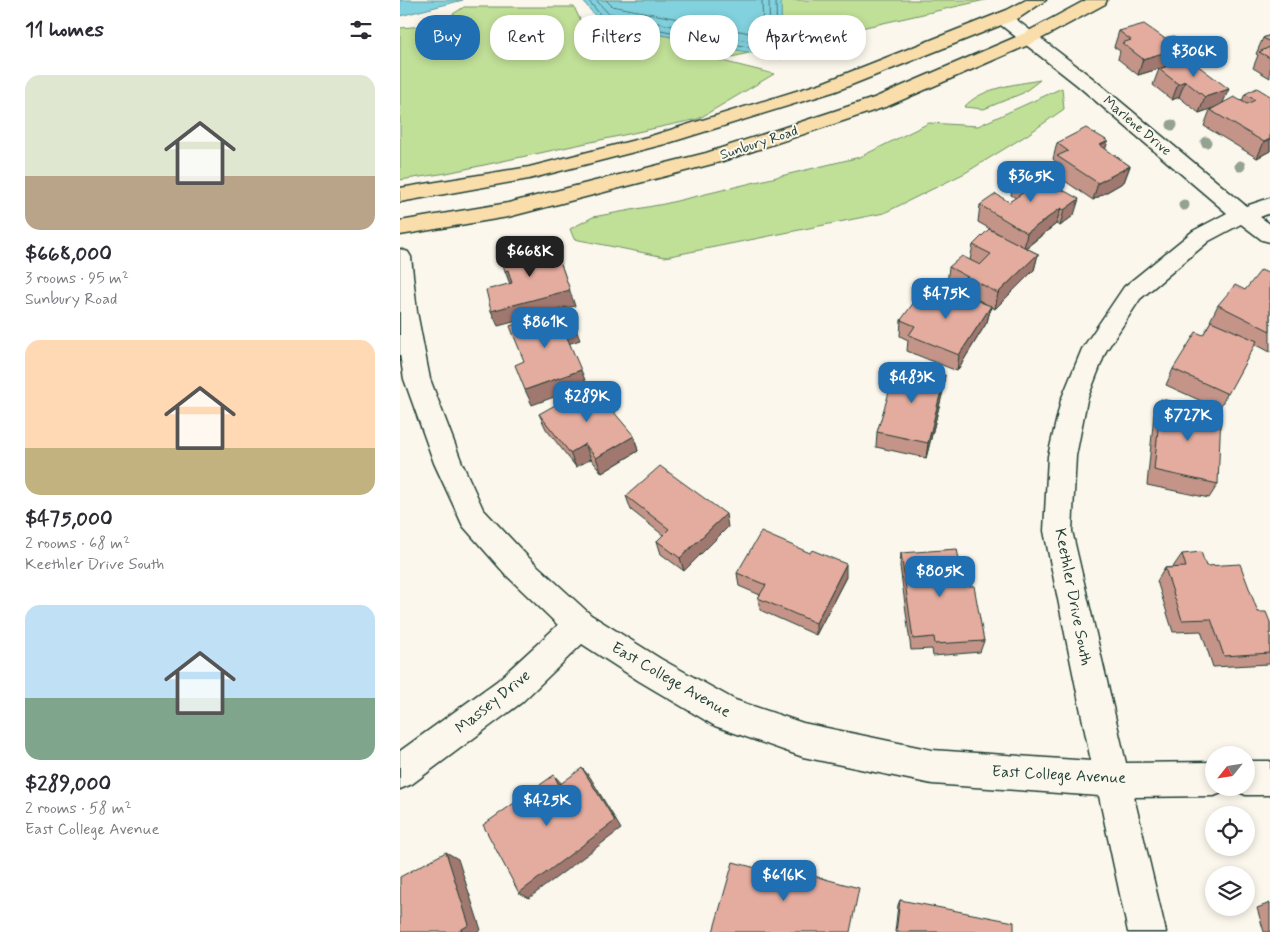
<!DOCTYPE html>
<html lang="en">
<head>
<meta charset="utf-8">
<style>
	body { margin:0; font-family:Mynerve,sans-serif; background:#f7f7f7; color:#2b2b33; height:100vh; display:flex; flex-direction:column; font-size:19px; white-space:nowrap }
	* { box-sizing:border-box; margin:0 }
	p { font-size:16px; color:#7c7c81 }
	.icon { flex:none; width:28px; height:28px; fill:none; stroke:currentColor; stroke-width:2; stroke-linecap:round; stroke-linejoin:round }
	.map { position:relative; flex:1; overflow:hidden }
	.drawer { display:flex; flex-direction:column; background:#fff; width:400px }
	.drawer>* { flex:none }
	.top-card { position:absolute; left:15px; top:15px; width:475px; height:45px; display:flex; gap:10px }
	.needle { width:32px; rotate:240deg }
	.buttons { position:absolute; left:805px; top:746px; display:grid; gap:10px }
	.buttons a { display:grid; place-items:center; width:50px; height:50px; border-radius:50%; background:#fff; box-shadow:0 2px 8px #0003; font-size:25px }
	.price { position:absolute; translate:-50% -42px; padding:0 11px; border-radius:10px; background:#1f6fb2; color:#fff; font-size:16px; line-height:32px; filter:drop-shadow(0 1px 2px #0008) }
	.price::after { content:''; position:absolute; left:50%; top:30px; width:15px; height:11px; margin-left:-8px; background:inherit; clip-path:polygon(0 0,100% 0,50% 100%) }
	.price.on { background:#222; color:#fff }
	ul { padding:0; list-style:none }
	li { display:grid; align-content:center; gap:10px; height:265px; padding:0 25px }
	li span { display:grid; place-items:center; height:155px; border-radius:15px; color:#555 }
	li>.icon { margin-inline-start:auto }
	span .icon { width:90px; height:90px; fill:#fffc; stroke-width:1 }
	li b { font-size:21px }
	h2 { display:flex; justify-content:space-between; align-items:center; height:60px; padding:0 25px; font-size:21px }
	.chip { padding:0 18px; border-radius:20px; background:#fff; box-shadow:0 2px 8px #0003; font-size:18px; line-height:45px }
	.chip.on { background:#1f6fb2; color:#fff }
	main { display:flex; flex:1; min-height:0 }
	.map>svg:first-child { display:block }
	.green { fill:#c0df97; stroke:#708e66 }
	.water { fill:#82d1de; stroke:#5a969a }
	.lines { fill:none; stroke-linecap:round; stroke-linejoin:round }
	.shore { stroke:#477878; stroke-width:1 }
	.street-casing { stroke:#1f3d34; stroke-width:3 }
	.primary-casing { stroke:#1f3d34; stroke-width:3 }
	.street { fill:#fbf7ec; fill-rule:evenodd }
	.primary { fill:#f9deab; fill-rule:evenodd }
	.tree { fill:#94a292 }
	.wall { fill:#c49488; stroke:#1f3d34 }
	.shaded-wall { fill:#a0786f; stroke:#1f3d34 }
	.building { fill:#e4ac9e; stroke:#1f3d34 }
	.labels { text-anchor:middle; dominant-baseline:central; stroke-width:4; stroke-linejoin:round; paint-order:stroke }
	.far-street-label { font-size:14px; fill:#1f3d34; stroke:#fbf7ec }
	.street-label { font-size:16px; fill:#1f3d34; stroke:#fbf7ec }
</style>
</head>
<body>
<main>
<section class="drawer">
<h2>11 homes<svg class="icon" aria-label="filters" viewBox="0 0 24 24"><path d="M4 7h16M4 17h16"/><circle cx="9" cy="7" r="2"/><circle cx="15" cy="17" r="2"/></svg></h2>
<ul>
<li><span style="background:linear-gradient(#dfe7d0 65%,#b9a48a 0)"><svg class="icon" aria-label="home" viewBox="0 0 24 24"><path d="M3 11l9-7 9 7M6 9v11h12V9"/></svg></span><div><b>$668,000</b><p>3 rooms · 95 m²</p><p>Sunbury Road</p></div></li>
<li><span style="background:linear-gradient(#ffd9b3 70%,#c2b280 0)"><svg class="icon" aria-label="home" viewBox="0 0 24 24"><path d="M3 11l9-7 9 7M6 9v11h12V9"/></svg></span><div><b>$475,000</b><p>2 rooms · 68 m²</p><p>Keethler Drive South</p></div></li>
<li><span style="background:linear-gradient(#bfe0f5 60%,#7fa58c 0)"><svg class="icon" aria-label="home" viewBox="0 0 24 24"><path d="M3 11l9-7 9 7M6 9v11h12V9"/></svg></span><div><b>$289,000</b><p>2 rooms · 58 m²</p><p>East College Avenue</p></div></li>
</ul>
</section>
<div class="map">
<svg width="870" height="932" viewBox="0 0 870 932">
	<rect width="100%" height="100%" fill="#fbf7ec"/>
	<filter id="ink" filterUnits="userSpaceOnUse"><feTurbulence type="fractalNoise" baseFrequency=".02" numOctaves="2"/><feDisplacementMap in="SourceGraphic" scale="10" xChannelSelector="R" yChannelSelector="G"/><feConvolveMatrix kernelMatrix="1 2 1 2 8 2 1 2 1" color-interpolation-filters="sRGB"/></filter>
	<g filter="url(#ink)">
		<path class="green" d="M 201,0 L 585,0 L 439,33 L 427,55 L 399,53 L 398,42 L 318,60 L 374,74 L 298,119 L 47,173 L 0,180 L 0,28 L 36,25 L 64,7 L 174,7 L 186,32 L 230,41 Z
			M 640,80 L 623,93 L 584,109 L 564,107 C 583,87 613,85 640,80 Z
			M 662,88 L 664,109 L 627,135 L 565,173 L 484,213 L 265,257 L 174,239 L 170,229 L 193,217 L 264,204 L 460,157 L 529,123 L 578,126 Z"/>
		<path class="water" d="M 0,0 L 63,0 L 0,16 Z
			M 182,0 L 381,0 L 382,59 L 201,23 Z"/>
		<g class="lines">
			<path class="shore" d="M 188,0 L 204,19 L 374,52 L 377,50 L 376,0
				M 196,0 L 208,13 L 368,45 L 370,42 L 369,0
				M 206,0 L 212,6 L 360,35 L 363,33 L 362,0"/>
			<g class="street-casing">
				<path id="street" d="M 603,13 L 609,14 L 691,77 L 846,206 L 870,198 L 870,213 L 860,217 L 870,224 L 870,242 L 862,240 L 841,224 L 809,241 L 740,299 L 706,351 L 687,400 L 676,456 L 672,531 L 726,763 L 814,762 L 814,788 L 828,788 L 826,791 L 814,796 L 734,797 L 766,932 L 728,932 L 699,796 L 532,784 L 403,757 L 315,726 L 239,681 L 182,644 L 121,703 L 12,784 L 0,789 L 0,751 L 97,681 L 158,625 L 106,575 L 63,526 L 34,463 L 4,379 L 0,354 L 0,249 L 8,252 L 11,257 L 17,312 L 30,379 L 62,463 L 83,509 L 128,557 L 191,615 L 261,659 L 335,700 L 403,723 L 532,750 L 691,761 L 644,531 L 648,456 L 661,400 L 682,349 L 724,287 L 793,231 L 827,213 L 677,85 L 597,22 L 594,18 L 597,14 Z
					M 846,761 L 870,761 L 870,795 L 846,795 L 834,790 L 833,788 L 846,788 Z"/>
			</g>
			<g class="primary-casing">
				<path id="primary" d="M 626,0 L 646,0 L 619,18 L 436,91 L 265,144 L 129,179 L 0,202 L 0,188 L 129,167 L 251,136 L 422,83 L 607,10 Z
					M 686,0 L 707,0 L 705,4 L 635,42 L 488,106 L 320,162 L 108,217 L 0,235 L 0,221 L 108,203 L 306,153 L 474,98 L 623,34 Z"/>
			</g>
			<use href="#street" class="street"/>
			<use href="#primary" class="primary"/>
		</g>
		<g class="tree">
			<circle cx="772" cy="125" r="5.5"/>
			<circle cx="806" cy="142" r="5.5"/>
			<circle cx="840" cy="166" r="5.5"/>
			<circle cx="784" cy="205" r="5.5"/>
		</g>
		<path class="wall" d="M 719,31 L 779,60 L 772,62 L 771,65 L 738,75 L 718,59 L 720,51 L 714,47 Z
			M 870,35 L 870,78 L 853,68 L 858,55 L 856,54 L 863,38 Z
			M 789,59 L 823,103 L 842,101 L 845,94 L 870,96 L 870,151 L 857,158 L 804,126 L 810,110 L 813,108 L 799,113 L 779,97 L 772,100 L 753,85 L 759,69 Z
			M 708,141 L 705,149 L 730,166 L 724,182 L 693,200 L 653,173 L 656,162 L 653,159 L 657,143 Z
			M 627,170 L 674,215 L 660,226 L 656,224 L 626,248 L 638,254 L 634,270 L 595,309 L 591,307 L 587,322 L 557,371 L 507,351 L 508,340 L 500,336 L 501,320 L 529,303 L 586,304 L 547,283 L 549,267 L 570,260 L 573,245 L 599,234 L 578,222 L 580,205 L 609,202 L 616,198 L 611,195 L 614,178 Z
			M 870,274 L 870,352 L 855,344 L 819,409 L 766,385 L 773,369 L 803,335 L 811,321 L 810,321 L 818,305 L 845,290 Z
			M 543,391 L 526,458 L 476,447 L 477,432 Z
			M 761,399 L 818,484 L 809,498 L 747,485 L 754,414 Z
			M 139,414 L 234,436 L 238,451 L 202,473 L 191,459 L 176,467 L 146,429 Z
			M 226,496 L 328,527 L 284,571 L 261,554 L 257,541 L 263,535 L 231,510 Z
			M 501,553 L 564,586 L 584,641 L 580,652 L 533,656 L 532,649 L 511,650 L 500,566 Z
			M 782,554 L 806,566 L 870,622 L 870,663 L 869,664 L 813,667 L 801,631 L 773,632 L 757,581 L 765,568 L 773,567 Z
			M 337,573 L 446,577 L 416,635 L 360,610 L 358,598 L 360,595 L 339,586 Z
			M 500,900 L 614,932 L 495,932 L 498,905 Z
			M 870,903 L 870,932 L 864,932 L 857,908 Z"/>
		<path class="shaded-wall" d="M 784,44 L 779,60 L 772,62 L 771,65 L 738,75 L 743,59 Z
			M 785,81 L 779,97 L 772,100 L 778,84 Z
			M 829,89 L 822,105 L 799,113 L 805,97 Z
			M 870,139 L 870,151 L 857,158 L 864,142 Z
			M 708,141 L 703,157 L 700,145 Z
			M 730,166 L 724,182 L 693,200 L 698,183 Z
			M 679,199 L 674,215 L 660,226 L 664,210 Z
			M 661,208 L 656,224 L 624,249 L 627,233 Z
			M 154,244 L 175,306 L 98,326 L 91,311 Z
			M 638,254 L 634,270 L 595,309 L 598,293 Z
			M 108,270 L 115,286 L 111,287 L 105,271 Z
			M 591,306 L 587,322 L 557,371 L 559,355 Z
			M 174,324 L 180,340 L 168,344 L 163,328 Z
			M 181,370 L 187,385 L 132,405 L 125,390 Z
			M 545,375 L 543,391 L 526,458 L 528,443 Z
			M 234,436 L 238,451 L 202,473 L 196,458 Z
			M 185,444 L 191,459 L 176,467 L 170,453 Z
			M 326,514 L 328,527 L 284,571 L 280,558 Z
			M 446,564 L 446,577 L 416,635 L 416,623 Z
			M 182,768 L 190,777 L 221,829 L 129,898 L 119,893 Z
			M 154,775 L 162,784 L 159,785 Z
			M 46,852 L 58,859 L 81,930 L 77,932 L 57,932 Z"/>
		<path class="building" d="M 744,24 L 764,38 L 774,36 L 784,44 L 774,47 L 776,49 L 743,59 L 722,43 L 731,40 L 719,31 Z
			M 870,35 L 870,42 L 863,38 Z
			M 870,47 L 870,58 L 859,52 Z
			M 789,59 L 829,89 L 805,97 L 785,81 L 778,84 L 759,69 Z
			M 857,88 L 870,96 L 870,139 L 864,142 L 810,110 L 834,97 L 847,104 L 855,100 L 845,94 Z
			M 686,128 L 708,141 L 700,145 L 730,166 L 698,183 L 657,156 L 668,151 L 657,143 Z
			M 627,170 L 679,199 L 664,210 L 661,208 L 627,233 L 580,205 L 596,194 L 609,202 L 630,188 L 614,178 Z
			M 589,229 L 638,254 L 598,293 L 549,267 L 562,256 L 580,265 L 591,254 L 573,245 Z
			M 154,244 L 170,290 L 91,311 L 86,290 L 112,283 L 108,270 L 105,271 L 101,258 Z
			M 861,270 L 870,274 L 870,331 L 818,305 L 835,285 L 845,290 Z
			M 540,287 L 591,306 L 559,355 L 509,335 L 515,326 L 501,320 L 517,298 L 529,303 Z
			M 166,307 L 174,324 L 163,328 L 181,370 L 125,390 L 115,365 L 124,361 L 110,326 Z
			M 811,321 L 857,341 L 828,394 L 773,369 L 796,332 L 803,335 Z
			M 497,366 L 545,375 L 528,443 L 477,432 Z
			M 191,385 L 234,436 L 196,458 L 185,444 L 170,453 L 139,414 Z
			M 761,399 L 821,412 L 818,484 L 754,470 Z
			M 260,466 L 326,514 L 280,558 L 257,541 L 269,529 L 226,496 Z
			M 361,532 L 410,553 L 412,550 L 446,564 L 416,623 L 358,598 L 366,585 L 337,573 Z
			M 557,549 L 564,586 L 574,586 L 584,641 L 535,644 L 534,637 L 513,639 L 501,553 Z
			M 801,552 L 806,566 L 840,564 L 858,612 L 866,612 L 870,622 L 870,653 L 824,656 L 811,619 L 782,620 L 765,568 L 786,567 L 782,554 Z
			M 182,768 L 215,821 L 119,893 L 83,825 L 154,775 L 159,785 Z
			M 46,852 L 69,925 L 57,932 L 0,932 L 0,877 Z
			M 333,862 L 360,869 L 361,862 L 459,888 L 450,932 L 313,932 Z
			M 500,900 L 614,922 L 614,932 L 496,932 Z"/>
	</g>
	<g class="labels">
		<g class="far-street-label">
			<text transform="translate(737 126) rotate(40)">Marlene Drive</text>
			<text transform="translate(359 143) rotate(-18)">Sunbury Road</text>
		</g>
		<g class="street-label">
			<text transform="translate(673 597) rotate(79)">Keethler Drive South</text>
			<text transform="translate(271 680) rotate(30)">East College Avenue</text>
			<text transform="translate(93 702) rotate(-39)">Massey Drive</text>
			<text transform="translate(659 775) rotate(3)">East College Avenue</text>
		</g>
	</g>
</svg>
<div class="buttons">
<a><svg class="needle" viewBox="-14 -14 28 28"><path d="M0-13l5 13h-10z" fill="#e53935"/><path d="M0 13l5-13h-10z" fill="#7c7c81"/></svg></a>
<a><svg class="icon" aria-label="locate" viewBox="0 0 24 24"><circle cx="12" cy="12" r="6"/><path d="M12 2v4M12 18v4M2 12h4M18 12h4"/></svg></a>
<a><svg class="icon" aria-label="layers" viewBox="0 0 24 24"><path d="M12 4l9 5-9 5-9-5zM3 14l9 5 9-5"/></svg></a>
</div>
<b class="price" style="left:794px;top:78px">$306K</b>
<b class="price" style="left:631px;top:203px">$365K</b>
<b class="price on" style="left:130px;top:278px">$668K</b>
<b class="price" style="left:546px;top:320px">$475K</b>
<b class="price" style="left:145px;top:349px">$861K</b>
<b class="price" style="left:512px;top:404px">$483K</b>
<b class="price" style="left:187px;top:423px">$289K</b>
<b class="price" style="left:788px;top:442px">$727K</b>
<b class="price" style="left:540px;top:598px">$805K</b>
<b class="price" style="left:147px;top:827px">$425K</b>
<b class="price" style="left:384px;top:902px">$616K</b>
<div class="top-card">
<a class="chip on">Buy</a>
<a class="chip">Rent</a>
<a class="chip">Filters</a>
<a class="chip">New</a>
<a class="chip">Apartment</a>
</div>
</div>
</main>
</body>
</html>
